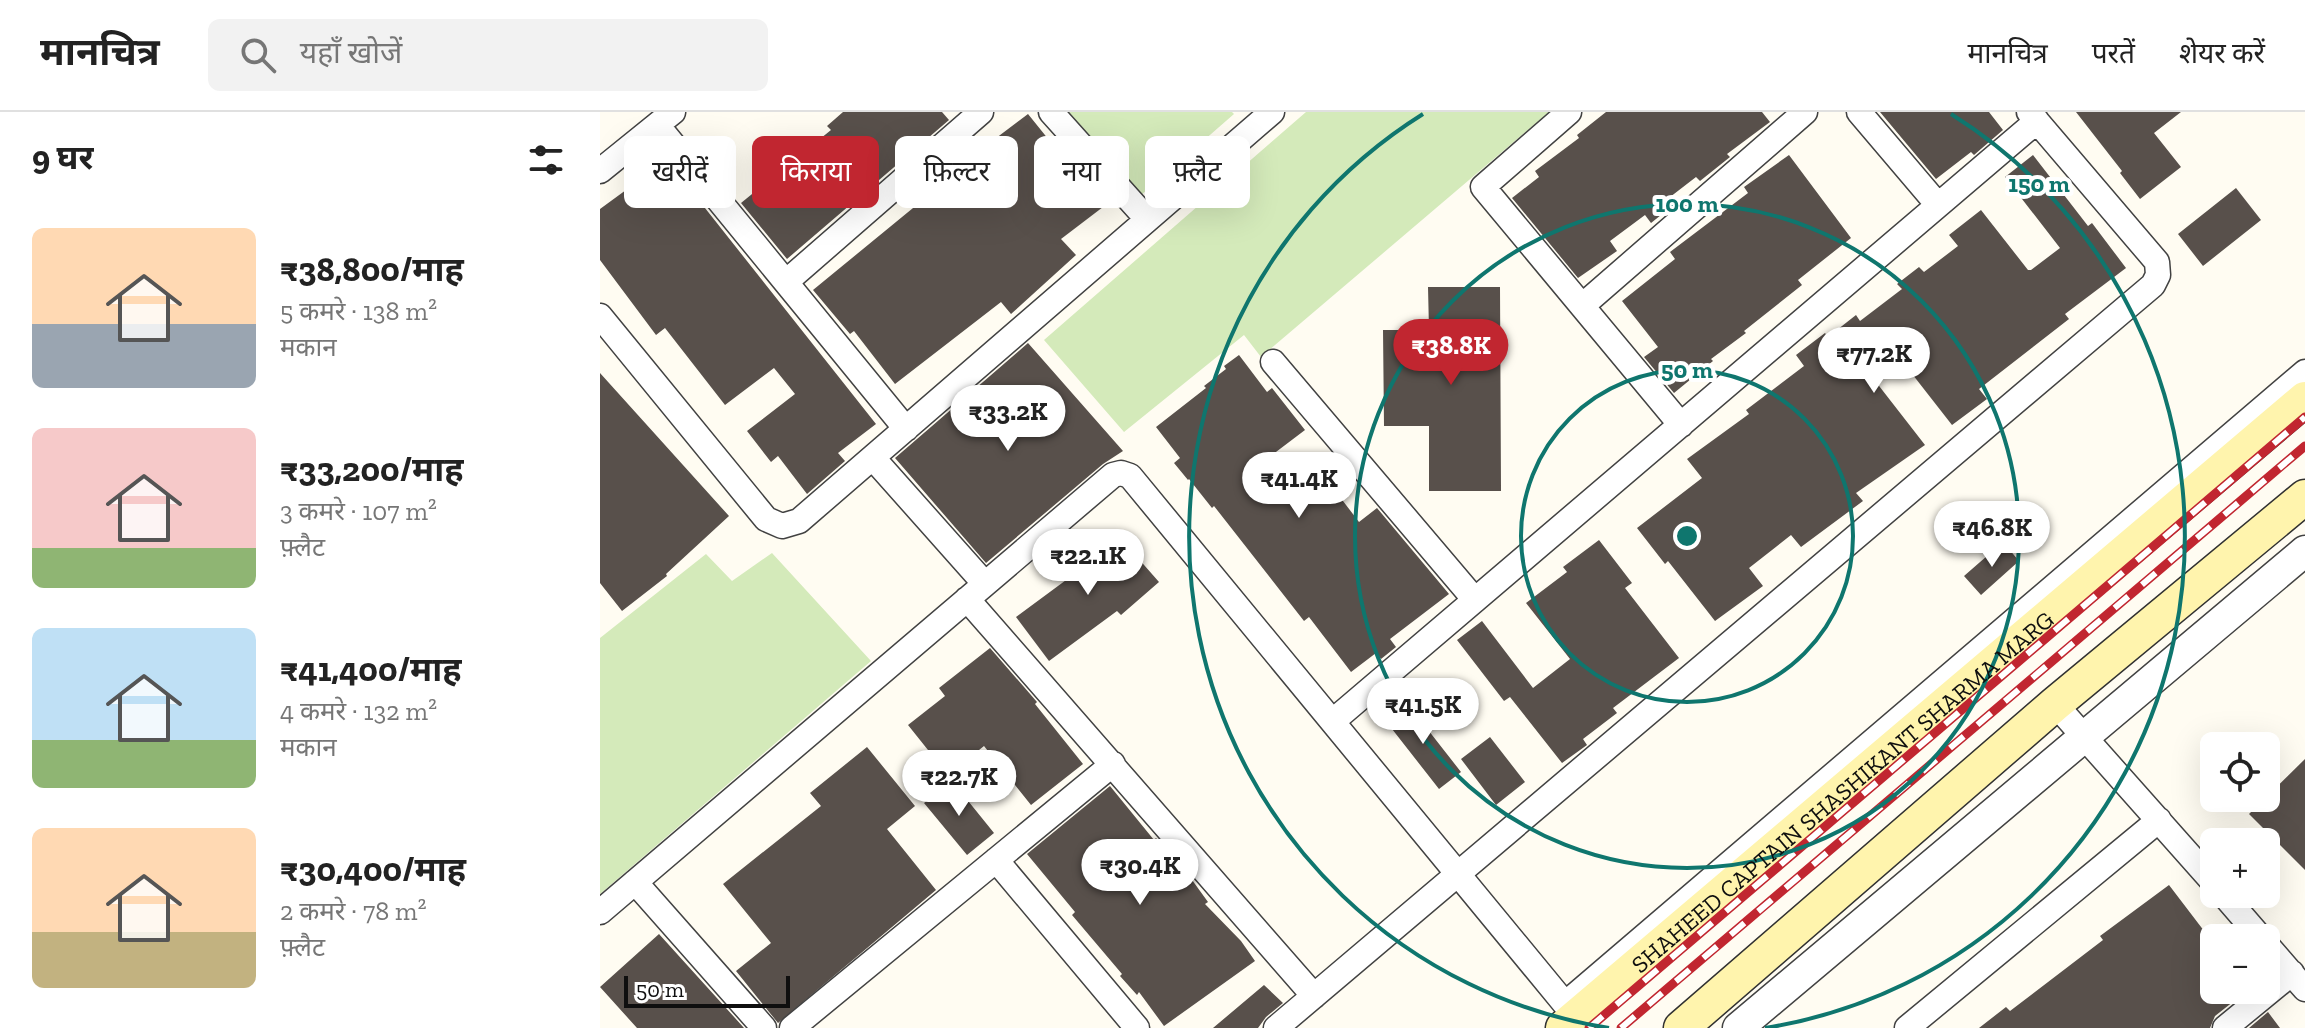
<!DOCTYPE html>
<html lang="hi">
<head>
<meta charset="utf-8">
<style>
	body { margin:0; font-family:"Zilla Slab","Noto Sans Devanagari",serif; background:#f2f2f2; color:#222; height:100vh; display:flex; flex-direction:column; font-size:30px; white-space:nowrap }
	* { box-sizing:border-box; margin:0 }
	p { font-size:26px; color:#767676 }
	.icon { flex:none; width:44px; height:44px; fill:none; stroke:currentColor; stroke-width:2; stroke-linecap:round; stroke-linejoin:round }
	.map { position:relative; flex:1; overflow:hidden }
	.panel { display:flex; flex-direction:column; background:#fff; width:600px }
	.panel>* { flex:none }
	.hud { position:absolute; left:24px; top:24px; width:760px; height:72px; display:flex; gap:16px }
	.controls { position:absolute; left:1600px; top:620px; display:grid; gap:16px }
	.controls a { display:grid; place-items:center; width:80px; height:80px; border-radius:12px; background:#fff; box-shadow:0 8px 32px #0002; font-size:40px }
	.scale { position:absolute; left:24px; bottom:20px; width:166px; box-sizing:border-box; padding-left:8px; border:4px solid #0f0f0f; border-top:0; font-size:22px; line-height:28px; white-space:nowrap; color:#0f0f0f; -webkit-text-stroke:6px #fff; paint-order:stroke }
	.price { position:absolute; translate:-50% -68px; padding:0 18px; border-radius:28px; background:#fff; color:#222; font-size:26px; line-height:52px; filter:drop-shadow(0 2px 4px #0008) }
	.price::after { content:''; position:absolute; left:50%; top:48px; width:24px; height:18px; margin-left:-12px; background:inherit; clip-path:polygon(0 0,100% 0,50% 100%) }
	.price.selected { background:#c12630; color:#fff }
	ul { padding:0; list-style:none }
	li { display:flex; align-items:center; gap:24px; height:200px; padding:0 32px }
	li span { display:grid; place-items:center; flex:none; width:224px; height:160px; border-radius:12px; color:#555 }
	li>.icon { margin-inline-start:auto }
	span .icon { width:96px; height:96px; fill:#fffc; stroke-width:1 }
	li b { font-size:34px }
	h2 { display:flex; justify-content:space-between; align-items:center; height:96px; padding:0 32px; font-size:34px }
	.tag { padding:0 28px; border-radius:12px; background:#fff; box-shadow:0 8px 32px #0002; font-size:28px; line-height:72px }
	.tag.selected { background:#c12630; color:#fff }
	header { display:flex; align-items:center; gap:48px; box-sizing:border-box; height:112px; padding:0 40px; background:#fff; border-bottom:2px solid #e0e0e0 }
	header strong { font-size:38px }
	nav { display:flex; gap:44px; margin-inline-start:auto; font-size:28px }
	.search { width:560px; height:72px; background:#f2f2f2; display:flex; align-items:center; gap:20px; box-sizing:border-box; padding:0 28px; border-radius:12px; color:#767676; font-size:30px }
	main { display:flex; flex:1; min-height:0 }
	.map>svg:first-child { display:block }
	.green { fill:#d4eaba }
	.building { fill:#58504b }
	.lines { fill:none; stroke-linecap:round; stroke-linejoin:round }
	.minor-casing { stroke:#424242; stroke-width:27 }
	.tertiary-casing { stroke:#424242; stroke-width:33 }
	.secondary-casing { stroke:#313131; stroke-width:37 }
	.minor { stroke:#fff; stroke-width:24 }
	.tertiary { stroke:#fff; stroke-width:30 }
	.secondary { stroke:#fff4ad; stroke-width:34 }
	.rail-casing { stroke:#c12630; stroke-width:9 }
	.rail { stroke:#fff; stroke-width:6; stroke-dasharray:18; stroke-linecap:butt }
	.ring { fill:none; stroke:#0f766e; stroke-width:4 }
	.labels { text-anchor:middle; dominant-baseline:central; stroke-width:8; stroke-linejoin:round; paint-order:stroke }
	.street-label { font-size:24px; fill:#0f0f0f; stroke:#fff }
	.centre { fill:#0f766e; stroke:#fff; stroke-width:4 }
	.ring-label { font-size:24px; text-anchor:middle; font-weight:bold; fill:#0f766e; stroke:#fff; stroke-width:8; stroke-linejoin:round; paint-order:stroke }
</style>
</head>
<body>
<header>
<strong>मानचित्र</strong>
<div class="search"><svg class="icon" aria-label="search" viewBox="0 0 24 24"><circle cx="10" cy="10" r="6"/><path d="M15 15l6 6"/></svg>यहाँ खोजें</div>
<nav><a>मानचित्र</a><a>परतें</a><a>शेयर करें</a></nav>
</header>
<main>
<section class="panel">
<h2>9 घर<svg class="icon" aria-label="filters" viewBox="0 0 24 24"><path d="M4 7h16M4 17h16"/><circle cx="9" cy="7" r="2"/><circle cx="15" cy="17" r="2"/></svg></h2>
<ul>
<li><span style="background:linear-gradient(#ffd9b3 60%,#9aa5b1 0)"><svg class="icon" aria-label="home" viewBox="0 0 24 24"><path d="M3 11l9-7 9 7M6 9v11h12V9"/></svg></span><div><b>₹38,800/माह</b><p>5 कमरे · 138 m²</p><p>मकान</p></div></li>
<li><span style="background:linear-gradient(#f6c9c9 75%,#8fb573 0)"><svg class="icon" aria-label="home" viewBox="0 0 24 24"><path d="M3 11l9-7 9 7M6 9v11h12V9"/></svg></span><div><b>₹33,200/माह</b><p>3 कमरे · 107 m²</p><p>फ़्लैट</p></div></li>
<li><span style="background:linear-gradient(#bfe0f5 70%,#8fb573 0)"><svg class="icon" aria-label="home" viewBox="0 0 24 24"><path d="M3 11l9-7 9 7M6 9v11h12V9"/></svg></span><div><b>₹41,400/माह</b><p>4 कमरे · 132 m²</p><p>मकान</p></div></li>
<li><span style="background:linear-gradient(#ffd9b3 65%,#c2b280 0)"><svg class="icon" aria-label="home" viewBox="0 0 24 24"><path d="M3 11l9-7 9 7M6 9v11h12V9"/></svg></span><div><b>₹30,400/माह</b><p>2 कमरे · 78 m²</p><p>फ़्लैट</p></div></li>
</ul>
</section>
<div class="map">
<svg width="1705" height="916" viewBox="0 0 1705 916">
	<rect width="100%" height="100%" fill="#fffcf2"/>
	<path class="green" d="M 461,0 L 632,0 L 634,2 L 532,91 Z
		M 706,0 L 949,0 L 661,245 L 644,223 L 524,320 L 444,228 Z
		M 172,441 L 271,549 L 0,782 L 0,526 L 106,442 L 132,469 Z"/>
	<path class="building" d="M 243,0 L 342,0 L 349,8 L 187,147 L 141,91 L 231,18 L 227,14 Z
		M 1006,0 L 1162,0 L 1170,10 L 1127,42 L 1130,45 L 1100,69 L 1096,65 L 1061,92 L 1066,99 L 1051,111 L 1045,103 L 1010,129 L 1017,139 L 978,166 L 912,86 L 939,65 L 935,59 L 979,26 L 977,23 Z
		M 1280,0 L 1389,0 L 1403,18 L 1374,43 L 1371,40 L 1336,67 Z
		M 1476,0 L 1581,0 L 1554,21 L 1581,55 L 1540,87 L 1520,61 L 1522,59 Z
		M 428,2 L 503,95 L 461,127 L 476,143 L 411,202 L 401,190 L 295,272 L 254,219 L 250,222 L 213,178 L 335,78 L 326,68 L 363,35 L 371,45 Z
		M 1189,43 L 1251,126 L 1198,168 L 1202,173 L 1144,219 L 1146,221 L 1111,247 L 1113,249 L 1074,281 L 1044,245 L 1058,235 L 1022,189 L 1075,147 L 1070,140 L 1148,81 L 1144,75 Z
		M 1433,43 L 1488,114 L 1492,111 L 1526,156 L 1465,202 L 1469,207 L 1379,277 L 1387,287 L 1352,313 L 1302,249 L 1276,270 L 1325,333 L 1256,381 L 1263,389 L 1201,435 L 1191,423 L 1149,456 L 1163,474 L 1115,509 L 1068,449 L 1065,452 L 1037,416 L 1102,366 L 1087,347 L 1149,302 L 1146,298 L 1204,254 L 1196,243 L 1225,221 L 1228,225 L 1256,203 L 1260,209 L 1302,177 L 1297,172 L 1319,155 L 1324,160 L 1358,134 L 1349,123 L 1381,98 L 1428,158 L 1431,158 L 1460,136 L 1405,65 Z
		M 67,48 L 276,312 L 238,341 L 245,349 L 207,382 L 178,344 L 171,350 L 147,319 L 195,282 L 174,256 L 125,293 L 65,216 L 56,223 L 0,148 L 0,97 Z
		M 1636,76 L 1661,108 L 1603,154 L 1578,122 Z
		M 828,175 L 900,175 L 901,379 L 829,379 L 829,314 L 784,314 L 783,218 L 829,218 Z
		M 428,231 L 523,339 L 503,352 L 386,451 L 295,346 Z
		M 639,243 L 667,280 L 672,276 L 705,318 L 656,355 L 678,384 L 728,345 L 740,359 L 727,368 L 759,410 L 777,396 L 849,482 L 790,527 L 796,535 L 781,547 L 776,541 L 751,560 L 709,505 L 704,509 L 614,394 L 612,396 L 589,367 L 588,368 L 574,351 L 580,346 L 556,315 L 606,276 L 604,274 L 626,257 L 624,254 Z
		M 0,261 L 129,404 L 66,462 L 67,464 L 22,499 L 0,471 Z
		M 515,420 L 559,470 L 521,503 L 517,499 L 449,549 L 416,505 L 481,457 L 477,453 Z
		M 999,428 L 1032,471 L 1025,476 L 1079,546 L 1013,596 L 1017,601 L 983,627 L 987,633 L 962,651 L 910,585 L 904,589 L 857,528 L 882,509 L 933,576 L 970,547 L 926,491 L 967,460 L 963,455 Z
		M 1403,430 L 1419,449 L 1381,483 L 1364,464 Z
		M 390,536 L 437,590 L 435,592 L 483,652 L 431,693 L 384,634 L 348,663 L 308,613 L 345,584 L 339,576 Z
		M 807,591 L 861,660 L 839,677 L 785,608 Z
		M 890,625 L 925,670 L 896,693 L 861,647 Z
		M 267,635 L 315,694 L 287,717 L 336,778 L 178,911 L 136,859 L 171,831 L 123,772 L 221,694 L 210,681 Z
		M 1705,647 L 1705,758 L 1649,702 Z
		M 352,669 L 394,721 L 367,743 L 324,691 Z
		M 510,674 L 554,728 L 556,726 L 587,761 L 608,790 L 605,792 L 641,829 L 655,849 L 564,914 L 539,880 L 537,883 L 520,864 L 522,862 L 472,803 L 475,800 L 427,742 Z
		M 1569,773 L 1614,832 L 1614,878 L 1648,878 L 1615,904 L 1610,916 L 1379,916 L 1406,895 L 1410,899 L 1503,828 L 1500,824 Z
		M 59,822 L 135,906 L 144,916 L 37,916 L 0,875 Z
		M 664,873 L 683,891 L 666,905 L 658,916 L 613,916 Z
		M 1668,900 L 1680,916 L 1649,916 Z"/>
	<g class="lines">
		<g class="minor-casing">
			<path id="minor" d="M 451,0 L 547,107
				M 969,0 L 883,75 L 1081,313
				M 1259,0 L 1338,93
				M 58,14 L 306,317
				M 0,59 L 73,0
				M 187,169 L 381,0
				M 982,194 L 1205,0
				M 0,204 L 166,407 L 182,414 L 199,409 L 672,0
				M 673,250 L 875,488
				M 273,346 L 385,472
				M 367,487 L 714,884
				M 1455,592 L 1614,771
				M 733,609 L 1437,9
				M 396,748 L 537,916
				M 35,770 L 164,916
				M 1623,782 L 1661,826
				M 0,800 L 513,363 L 521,361 L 530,364 L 965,892 L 1705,260
				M 1666,832 L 1705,877
				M 192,916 L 513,652
				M 676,916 L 1553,173 L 1558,163 L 1557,150 L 1429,0
				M 1307,916 L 1559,708
				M 1625,916 L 1692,861"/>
		</g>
		<g class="tertiary-casing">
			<path id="tertiary" d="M 1138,916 L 1705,439"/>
		</g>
		<g class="secondary-casing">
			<g id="secondary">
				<path id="s1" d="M 963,916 L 1705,287"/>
				<path d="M 1081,916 L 1455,592 L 1705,385"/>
			</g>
		</g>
		<use href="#minor" class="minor"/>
		<use href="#tertiary" class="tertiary"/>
		<use href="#secondary" class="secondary"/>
		<g class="rail-casing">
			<path id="rail" d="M 989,916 L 1705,305
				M 1021,916 L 1705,334"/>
		</g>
		<use href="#rail" class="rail"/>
	</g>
	<g class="ring">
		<circle cx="1087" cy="424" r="166"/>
		<circle cx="1087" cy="424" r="332"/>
		<path d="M1009 916A498 498 0 0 1 823 2M1351 2A498 498 0 0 1 1165 916"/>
	</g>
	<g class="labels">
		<g class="street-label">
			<text stroke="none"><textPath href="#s1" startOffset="366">SHAHEED CAPTAIN SHASHIKANT SHARMA MARG</textPath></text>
		</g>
	</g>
	<circle cx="1087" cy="424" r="12" class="centre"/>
	<g class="ring-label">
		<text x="1439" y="80">150 m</text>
		<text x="1087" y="100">100 m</text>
		<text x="1087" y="266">50 m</text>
	</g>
</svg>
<div class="controls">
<a><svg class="icon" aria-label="locate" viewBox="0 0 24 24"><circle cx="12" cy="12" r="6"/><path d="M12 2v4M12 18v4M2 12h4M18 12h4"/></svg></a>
<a>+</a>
<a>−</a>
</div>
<div class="scale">50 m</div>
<b class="price selected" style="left:851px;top:275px">₹38.8K</b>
<b class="price" style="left:1274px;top:283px">₹77.2K</b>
<b class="price" style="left:408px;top:341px">₹33.2K</b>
<b class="price" style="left:699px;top:408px">₹41.4K</b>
<b class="price" style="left:1392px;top:457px">₹46.8K</b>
<b class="price" style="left:488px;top:485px">₹22.1K</b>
<b class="price" style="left:823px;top:634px">₹41.5K</b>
<b class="price" style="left:359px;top:706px">₹22.7K</b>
<b class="price" style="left:540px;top:795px">₹30.4K</b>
<div class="hud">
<a class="tag">खरीदें</a>
<a class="tag selected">किराया</a>
<a class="tag">फ़िल्टर</a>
<a class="tag">नया</a>
<a class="tag">फ़्लैट</a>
</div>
</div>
</main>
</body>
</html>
